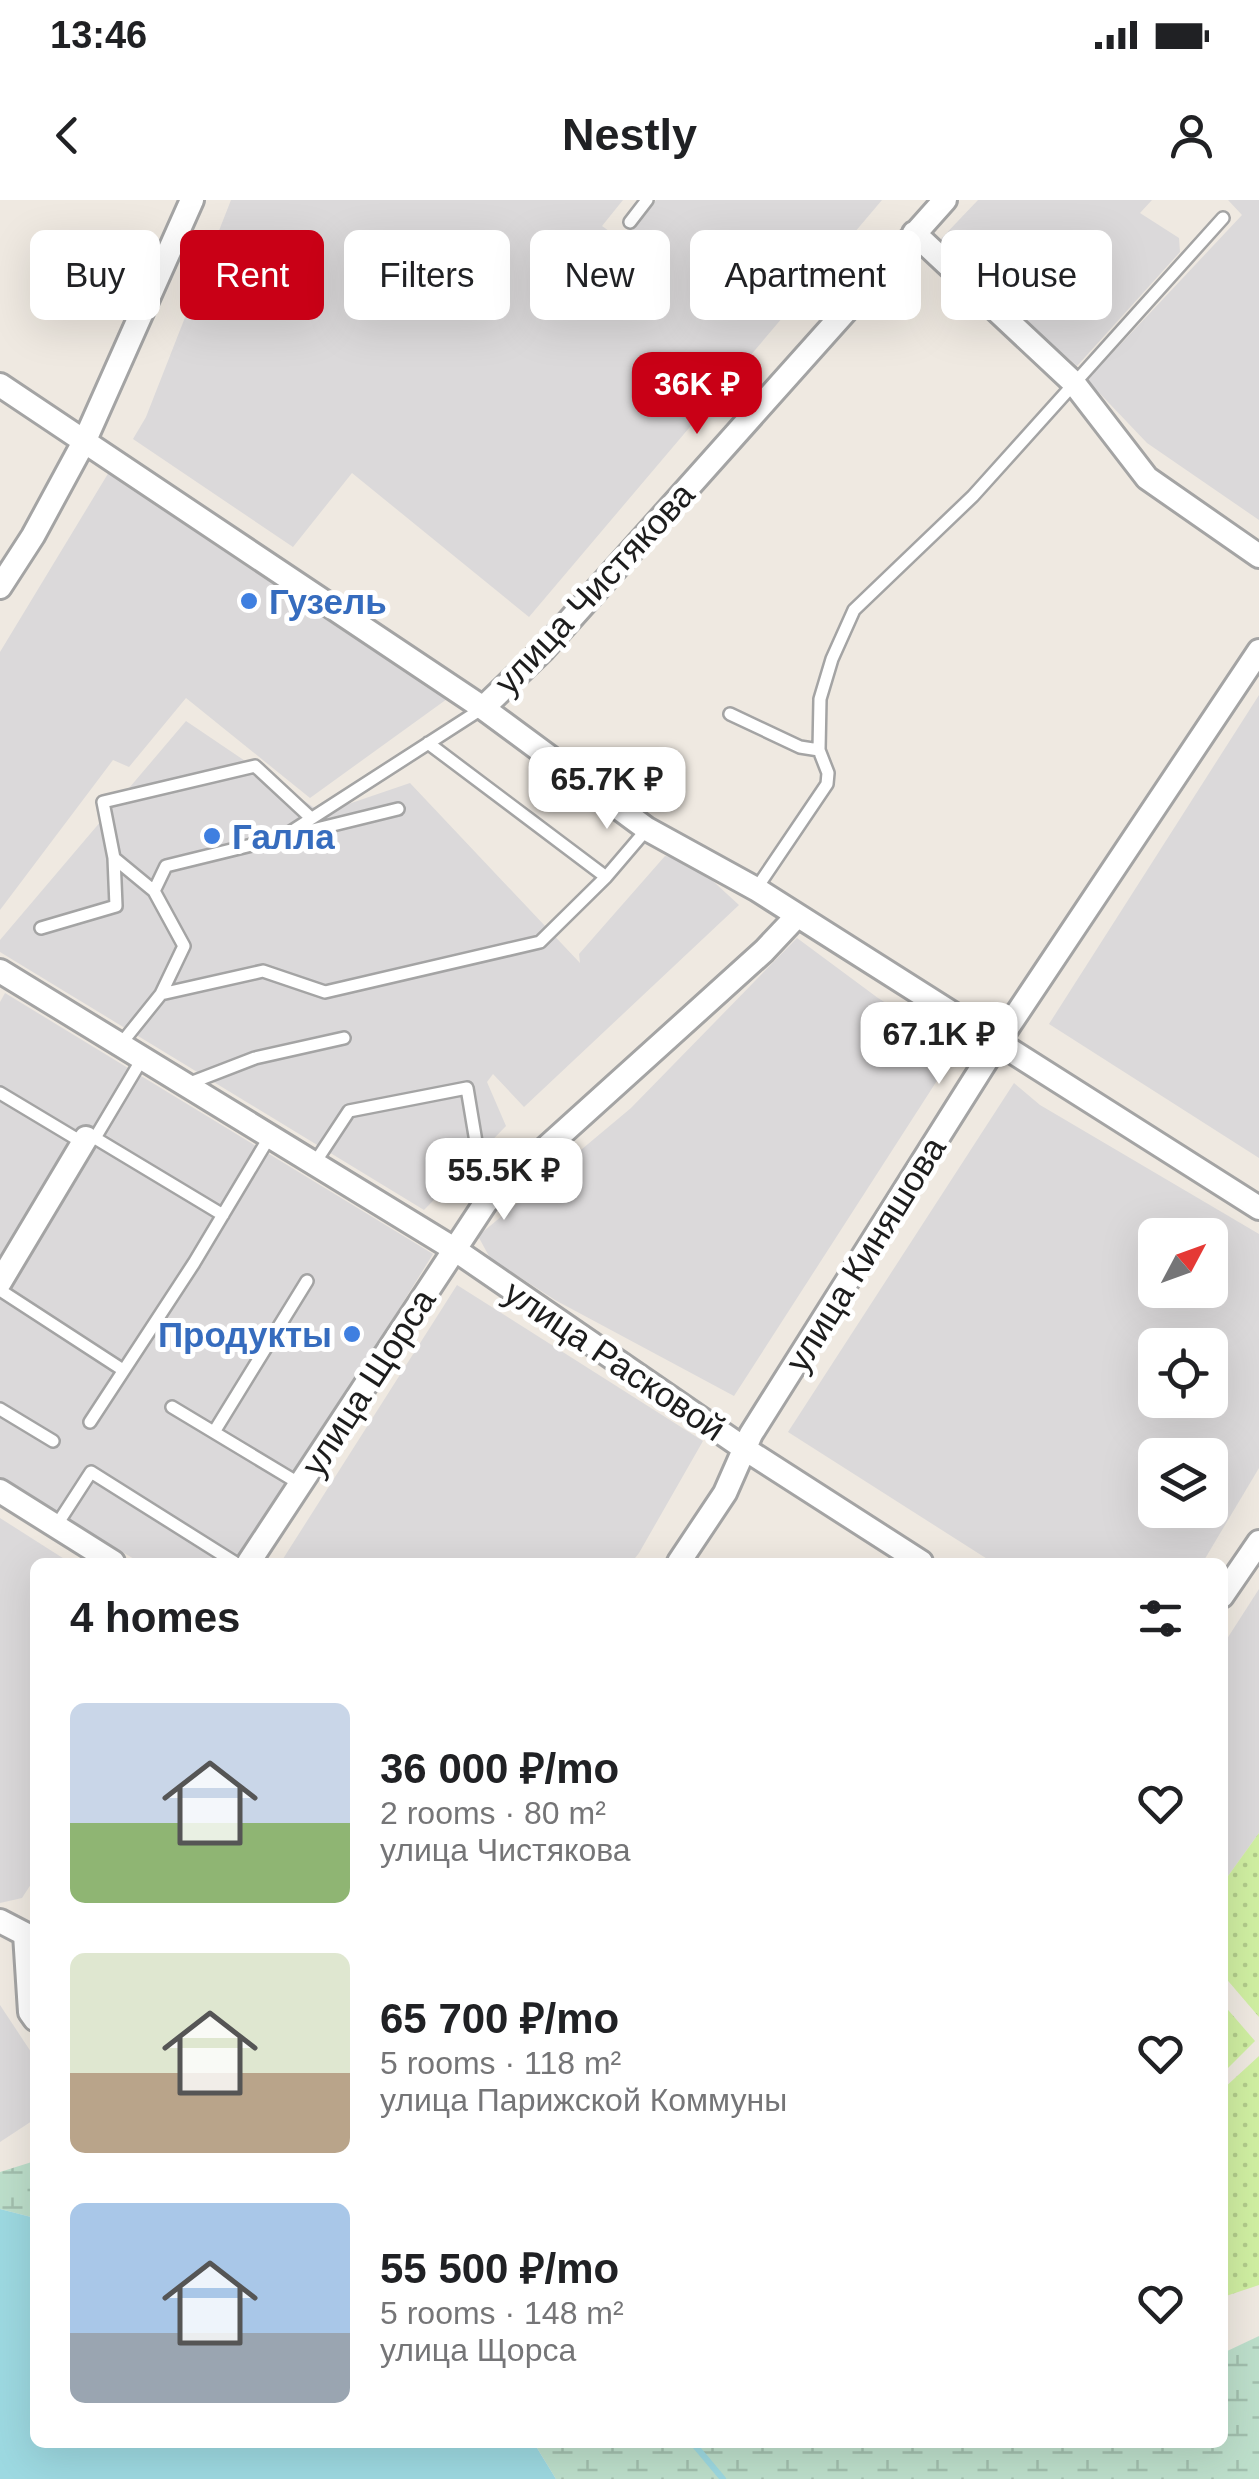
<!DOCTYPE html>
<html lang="en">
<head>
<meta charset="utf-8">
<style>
	body { margin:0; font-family:Arial,sans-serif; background:#f2f2f2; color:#202124; height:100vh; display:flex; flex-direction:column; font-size:38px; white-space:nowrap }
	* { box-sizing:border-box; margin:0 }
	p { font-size:32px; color:#757577 }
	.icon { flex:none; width:55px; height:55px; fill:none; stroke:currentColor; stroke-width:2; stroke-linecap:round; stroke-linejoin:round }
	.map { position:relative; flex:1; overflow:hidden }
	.drawer { position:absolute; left:30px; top:1358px; width:1198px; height:890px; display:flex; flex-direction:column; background:#fff; border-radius:15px; box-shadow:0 10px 40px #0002 }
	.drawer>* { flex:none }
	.banner { position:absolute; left:30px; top:30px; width:1200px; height:90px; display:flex; gap:20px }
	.needle { width:65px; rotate:49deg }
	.tools { position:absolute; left:1138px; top:1018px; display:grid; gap:20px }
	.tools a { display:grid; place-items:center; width:90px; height:90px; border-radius:15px; background:#fff; box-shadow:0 10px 40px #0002; font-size:50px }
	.price { position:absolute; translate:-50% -85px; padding:0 22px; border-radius:20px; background:#fff; color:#222; font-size:32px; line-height:65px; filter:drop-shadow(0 2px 5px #0008) }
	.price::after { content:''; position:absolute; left:50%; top:60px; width:30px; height:22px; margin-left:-15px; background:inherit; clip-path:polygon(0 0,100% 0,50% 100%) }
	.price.active { background:#c90016; color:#fff }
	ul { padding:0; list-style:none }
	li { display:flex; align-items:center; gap:30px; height:250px; padding:0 40px }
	li span { display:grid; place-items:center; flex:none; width:280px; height:200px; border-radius:15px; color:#555 }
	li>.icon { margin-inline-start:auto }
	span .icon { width:120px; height:120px; fill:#fffc; stroke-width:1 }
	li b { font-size:42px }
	h2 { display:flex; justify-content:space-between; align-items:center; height:120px; padding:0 40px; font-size:42px }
	.chip { padding:0 35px; border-radius:15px; background:#fff; box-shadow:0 10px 40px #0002; font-size:35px; line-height:90px }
	.chip.active { background:#c90016; color:#fff }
	.status { display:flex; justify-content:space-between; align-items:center; height:70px; padding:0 50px; background:#fff; direction:ltr }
	.status svg { height:28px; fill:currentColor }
	header { display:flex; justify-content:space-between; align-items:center; height:130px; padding:0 40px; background:#fff; font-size:45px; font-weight:700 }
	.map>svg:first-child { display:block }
	.residential { fill:#dbd9da; fill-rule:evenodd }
	.grass { fill:url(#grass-dots) }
	.wetland { fill:url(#wetland-marsh) }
	.water { fill:#9dd9e1 }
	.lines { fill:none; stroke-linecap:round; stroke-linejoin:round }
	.stream { stroke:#9dd9e1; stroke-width:6 }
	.service-casing { stroke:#a4a4a4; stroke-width:16 }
	.minor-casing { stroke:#a4a4a4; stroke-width:28 }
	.service { stroke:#fff; stroke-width:11 }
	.minor { stroke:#fff; stroke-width:22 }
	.shop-dot { fill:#3f7fe0; stroke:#fff; stroke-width:4 }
	.labels { text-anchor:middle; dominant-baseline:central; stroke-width:10; stroke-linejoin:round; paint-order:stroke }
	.street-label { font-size:35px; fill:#1d1d1d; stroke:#fff }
	.shop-label { font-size:35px; font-weight:bold; fill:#366cbe; stroke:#fff; text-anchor:start }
</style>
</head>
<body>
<div class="status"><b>13:46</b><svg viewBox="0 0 49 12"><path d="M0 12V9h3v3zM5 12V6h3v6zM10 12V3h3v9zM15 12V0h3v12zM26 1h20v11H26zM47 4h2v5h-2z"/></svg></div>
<header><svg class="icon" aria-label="back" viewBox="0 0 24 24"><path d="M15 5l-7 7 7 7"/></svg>Nestly<svg class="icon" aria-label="person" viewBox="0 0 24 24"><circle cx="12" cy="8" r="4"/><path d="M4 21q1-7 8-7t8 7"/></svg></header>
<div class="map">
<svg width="1259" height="2279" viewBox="0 0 1259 2279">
	<defs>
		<pattern id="grass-dots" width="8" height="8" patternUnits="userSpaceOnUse" patternTransform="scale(2.5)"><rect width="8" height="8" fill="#d0efa2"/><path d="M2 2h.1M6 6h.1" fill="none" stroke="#b2cc8b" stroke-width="1.8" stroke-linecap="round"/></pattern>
		<pattern id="wetland-marsh" width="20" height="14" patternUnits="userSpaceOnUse" patternTransform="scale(2.5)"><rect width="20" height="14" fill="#bddfcb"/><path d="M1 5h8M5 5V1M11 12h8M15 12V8" fill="none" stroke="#a2bfae"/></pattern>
	</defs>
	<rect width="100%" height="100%" fill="#efe9e1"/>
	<path class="residential" d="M 231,0 L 623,0 L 602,26 L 623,41 L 656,0 L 882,0 L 529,417 L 352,273 L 293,347 L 133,239 L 146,217 Z
		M 978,0 L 1152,0 L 1140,13 L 1179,38 L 1180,52 L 1077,166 L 937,43 Z
		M 1228,0 L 1259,0 L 1259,320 L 1147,243 L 1087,180 L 1242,15 Z
		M 109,272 L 311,402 L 447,499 L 310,598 L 186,498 L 129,567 L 113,560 L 0,710 L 0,452 Z
		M 1259,495 L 1259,958 L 1049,824 Z
		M 186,521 L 322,613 L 410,583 L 580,763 L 579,754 L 665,656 L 690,660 L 739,705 L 524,907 L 493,874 L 487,882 L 506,926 L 424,1010 L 0,752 L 0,740 Z
		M 797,738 L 878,798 L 958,848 L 734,1196 L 555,1100 L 490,1058 L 478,1036 L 631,908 Z
		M 5,793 L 433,1054 L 242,1362 L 139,1362 L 0,1278 L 0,802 Z
		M 1014,883 L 1040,905 L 1259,1034 L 1259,1268 L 1203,1362 L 992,1362 L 788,1232 ZM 1155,1035 L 1210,1035 L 1210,1090 L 1155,1090 ZM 1155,1145 L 1210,1145 L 1210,1200 L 1155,1200 ZM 1155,1255 L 1210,1255 L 1210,1310 L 1155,1310 Z
		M 457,1085 L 703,1241 L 639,1353 L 632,1362 L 281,1362 Z
		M 0,1318 L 69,1362 L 35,1362 L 35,1678 L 22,1698 L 0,1703 Z
		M 1259,1389 L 1259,1633 L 1223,1683 L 1223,1445 Z
		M 0,1805 L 35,1858 L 35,1919 L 0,1942 Z"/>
	<path class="grass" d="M 1259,1633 L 1259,1817 L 1223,1775 L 1223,1683 Z
		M 1223,1804 L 1255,1841 L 1223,1873 Z
		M 1259,1856 L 1259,2085 L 1223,2097 L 1223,1889 Z"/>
	<path class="wetland" d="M 35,1961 L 35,2018 L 0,2009 L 0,1972 Z
		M 1259,2136 L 1259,2279 L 556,2279 L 534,2243 L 1222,2242 L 1223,2153 Z"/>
	<path class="water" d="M 0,2009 L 35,2018 L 35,2242 L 534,2243 L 556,2279 L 0,2279 Z"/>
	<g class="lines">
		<path class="stream" d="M 692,2242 L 723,2279"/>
		<g class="service-casing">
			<path id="service" d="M 630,22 L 647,0
				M 730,514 L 800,547 L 819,550
				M 428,543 L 606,677
				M 289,633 L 483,508
				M 756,689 L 827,584 L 828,573 L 819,550 L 820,499 L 832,459 L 854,410 L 973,296 L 1223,18
				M 154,691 L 114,658 L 103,602 L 255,566 L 311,618
				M 41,728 L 116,706 L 114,658
				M 161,794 L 184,746 L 154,691 L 166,666 L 398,609
				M 120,845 L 161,794 L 263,771 L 325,792 L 540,742 L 606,677 L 647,629
				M 185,885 L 255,858 L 344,838
				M 0,893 L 75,938 L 95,938 L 223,1015
				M 95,938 L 142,859
				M 314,964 L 349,911 L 467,888 L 486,1002
				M 0,1090 L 123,1170
				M 172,1207 L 300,1284
				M 0,1209 L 53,1241
				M 90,1222 L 194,1063 L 270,936
				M 214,1232 L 307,1081
				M 56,1326 L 91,1272 L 234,1362"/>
		</g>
		<g class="minor-casing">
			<path id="minor" d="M 914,33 L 1073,182 L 1147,278 L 1259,356
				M 0,185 L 483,508 L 647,629 L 756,689 L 1259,1008
				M 0,387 L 33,336 L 85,240 L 192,0
				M 483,508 L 543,450 L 945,0
				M 0,771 L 454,1049 L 745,1249 L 921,1362
				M 0,1082 L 86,938
				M 0,1291 L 113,1362
				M 249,1362 L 486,1002 L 764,751 L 796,717
				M 679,1362 L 725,1293 L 751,1234 L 998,842 L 1259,451
				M 1222,1396 L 1259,1342
				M 0,1721 L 25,1734 L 30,1812 L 35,1819"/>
		</g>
		<use href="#service" class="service"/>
		<use href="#minor" class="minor"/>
	</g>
	<g class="shop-dot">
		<circle cx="249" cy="401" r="10"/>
		<circle cx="212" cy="636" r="10"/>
		<circle cx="352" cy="1134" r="10"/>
	</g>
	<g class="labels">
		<g class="street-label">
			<text transform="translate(594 388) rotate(-47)">улица Чистякова</text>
			<text transform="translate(865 1054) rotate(-58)">улица Киняшова</text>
			<text transform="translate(615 1160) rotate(34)">улица Расковой</text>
			<text transform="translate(368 1182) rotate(-57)">улица Щорса</text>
		</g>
		<g class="shop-label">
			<text x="269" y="401">Гузель</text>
			<text x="232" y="636">Галла</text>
			<text x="332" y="1134" text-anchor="end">Продукты</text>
		</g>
	</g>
</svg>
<div class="tools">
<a><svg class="needle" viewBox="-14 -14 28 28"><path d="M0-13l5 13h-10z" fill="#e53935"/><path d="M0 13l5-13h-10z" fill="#757577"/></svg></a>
<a><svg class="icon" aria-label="locate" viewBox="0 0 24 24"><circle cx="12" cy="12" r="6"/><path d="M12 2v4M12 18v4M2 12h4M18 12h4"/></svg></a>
<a><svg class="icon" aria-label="layers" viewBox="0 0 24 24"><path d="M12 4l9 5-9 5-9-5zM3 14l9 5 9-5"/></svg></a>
</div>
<b class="price active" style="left:697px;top:237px">36K ₽</b>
<b class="price" style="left:607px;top:632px">65.7K ₽</b>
<b class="price" style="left:939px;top:887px">67.1K ₽</b>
<b class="price" style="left:504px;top:1023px">55.5K ₽</b>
<div class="banner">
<a class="chip">Buy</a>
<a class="chip active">Rent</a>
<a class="chip">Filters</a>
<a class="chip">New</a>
<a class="chip">Apartment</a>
<a class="chip">House</a>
</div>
<section class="drawer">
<h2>4 homes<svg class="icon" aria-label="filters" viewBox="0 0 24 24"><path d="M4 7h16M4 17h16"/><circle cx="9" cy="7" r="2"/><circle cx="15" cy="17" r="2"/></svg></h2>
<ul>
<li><span style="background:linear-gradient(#c9d6e8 60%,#8fb573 0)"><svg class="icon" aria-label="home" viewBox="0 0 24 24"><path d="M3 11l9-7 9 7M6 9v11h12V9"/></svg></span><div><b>36 000 ₽/mo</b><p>2 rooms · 80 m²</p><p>улица Чистякова</p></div><svg class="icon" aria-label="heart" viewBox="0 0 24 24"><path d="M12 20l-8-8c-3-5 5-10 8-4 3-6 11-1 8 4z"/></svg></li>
<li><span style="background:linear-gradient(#dfe7d0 60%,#b9a48a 0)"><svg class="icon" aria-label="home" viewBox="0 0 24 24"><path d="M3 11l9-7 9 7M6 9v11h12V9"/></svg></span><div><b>65 700 ₽/mo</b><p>5 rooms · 118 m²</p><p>улица Парижской Коммуны</p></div><svg class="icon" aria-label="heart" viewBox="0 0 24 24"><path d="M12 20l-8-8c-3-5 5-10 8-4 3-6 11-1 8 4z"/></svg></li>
<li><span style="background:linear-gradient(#a9c7e8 65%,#9aa5b1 0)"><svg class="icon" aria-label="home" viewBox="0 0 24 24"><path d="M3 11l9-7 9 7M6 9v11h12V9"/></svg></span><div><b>55 500 ₽/mo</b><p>5 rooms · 148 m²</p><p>улица Щорса</p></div><svg class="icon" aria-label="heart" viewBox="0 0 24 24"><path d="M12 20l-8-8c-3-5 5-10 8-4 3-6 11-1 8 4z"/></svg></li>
</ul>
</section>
</div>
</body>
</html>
